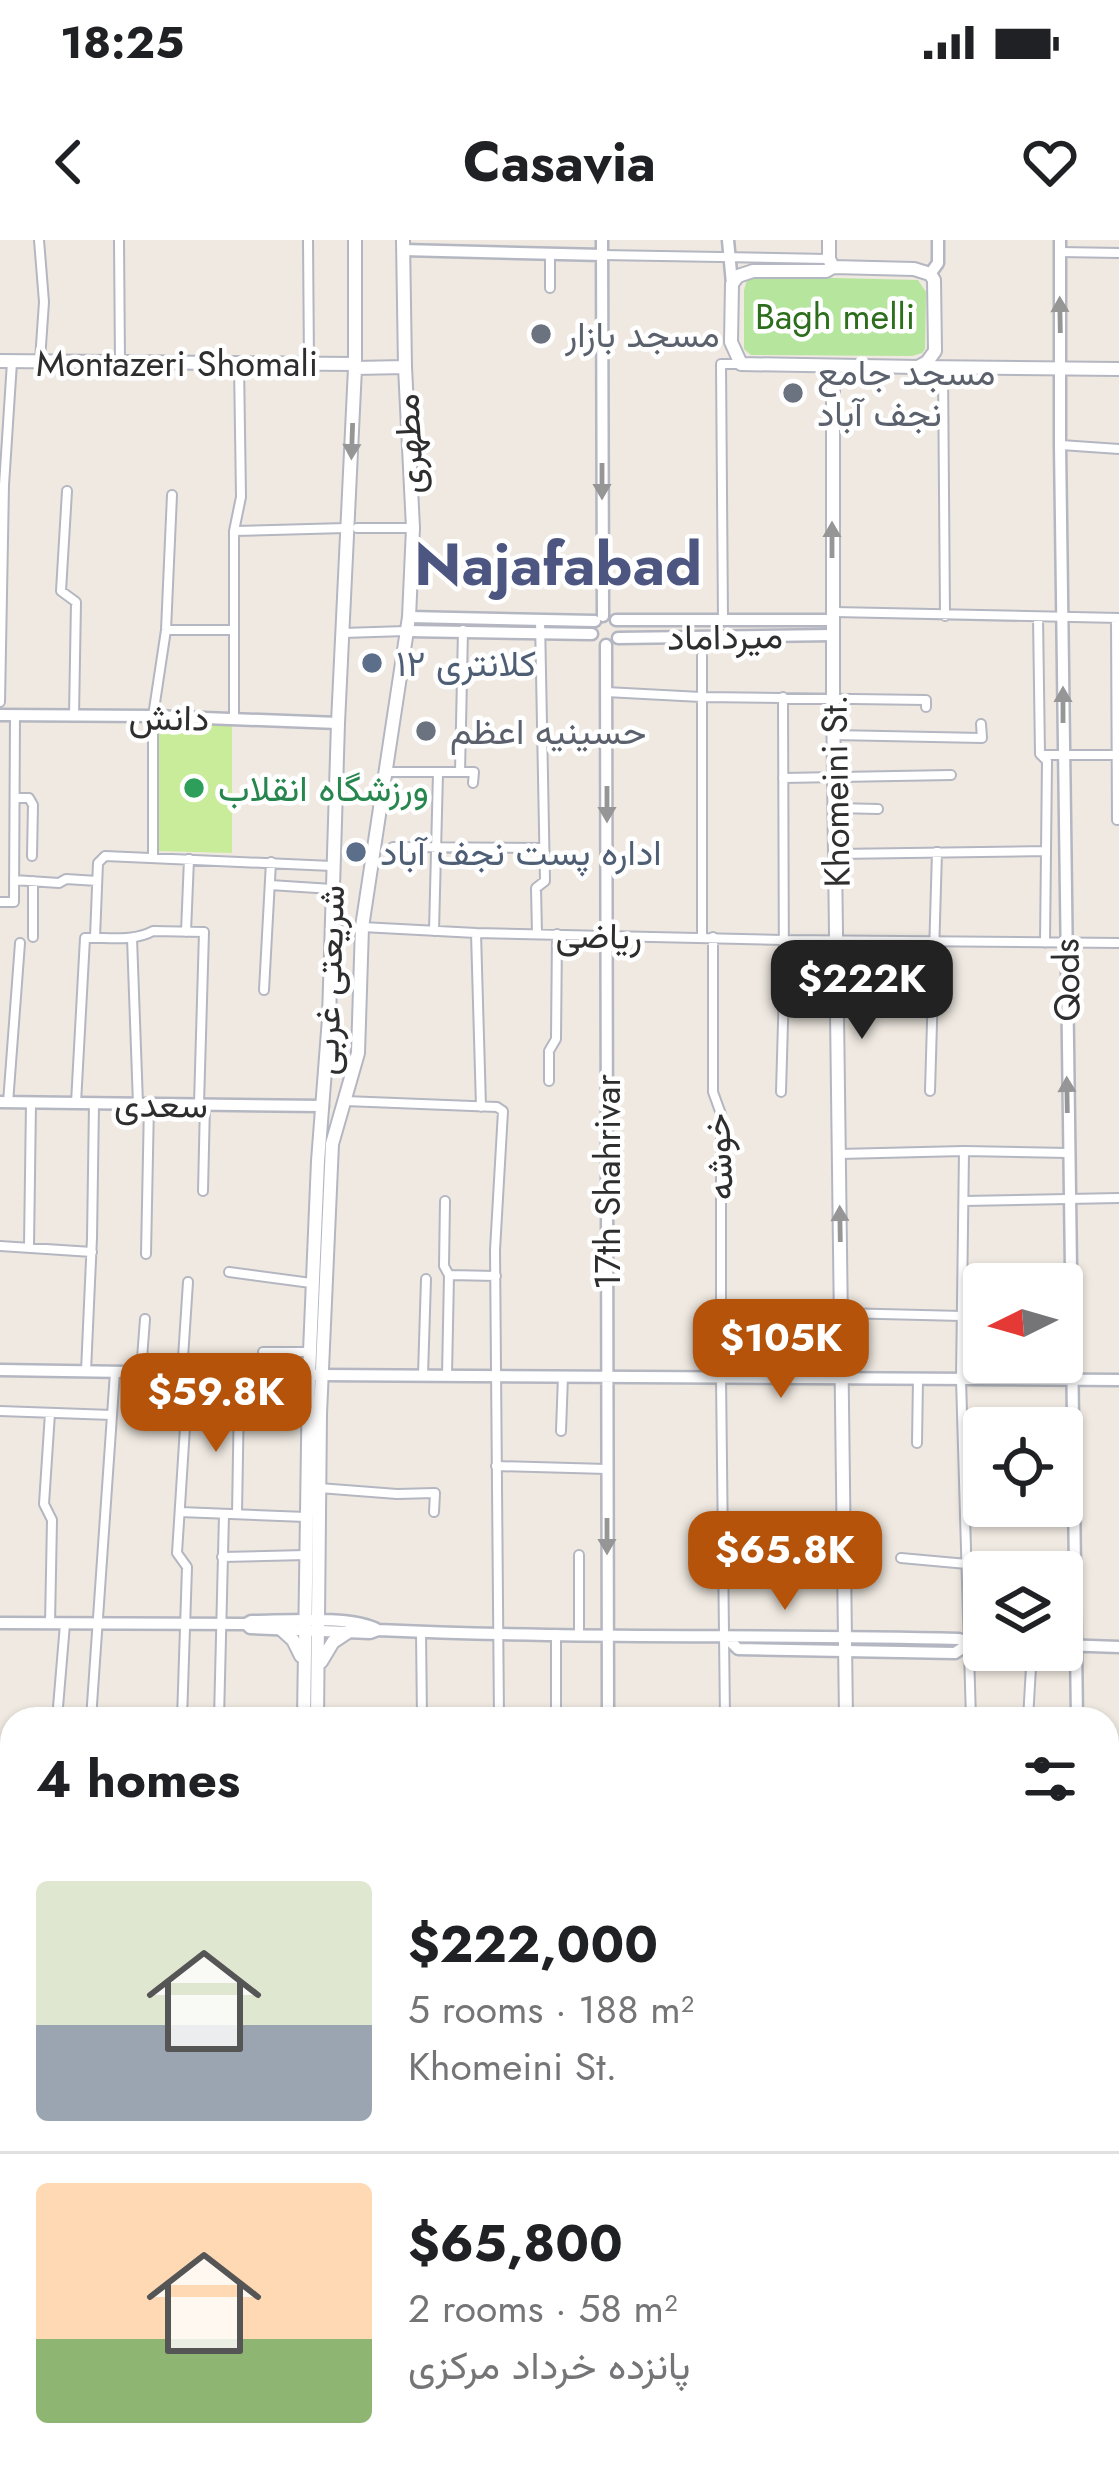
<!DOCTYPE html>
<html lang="en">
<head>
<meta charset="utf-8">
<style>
	body { margin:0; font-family:Jost,Vazirmatn,sans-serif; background:#f6f6f6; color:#202124; height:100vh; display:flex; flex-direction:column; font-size:45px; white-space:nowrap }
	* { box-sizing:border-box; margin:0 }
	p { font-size:39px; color:#757577 }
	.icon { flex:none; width:66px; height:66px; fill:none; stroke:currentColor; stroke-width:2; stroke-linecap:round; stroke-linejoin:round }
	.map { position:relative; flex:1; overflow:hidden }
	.sheet { position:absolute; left:0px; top:1467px; width:1119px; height:771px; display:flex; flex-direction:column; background:#fff; border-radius:36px 36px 0 0; box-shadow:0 3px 9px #0004 }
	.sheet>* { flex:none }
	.needle { width:78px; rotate:265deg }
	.tools { position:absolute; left:963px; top:1023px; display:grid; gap:24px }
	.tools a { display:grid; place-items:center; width:120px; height:120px; border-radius:12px; background:#fff; box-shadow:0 3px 9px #0004; font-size:60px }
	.price { position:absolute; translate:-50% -102px; padding:0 27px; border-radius:24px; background:#b45309; color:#fff; font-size:39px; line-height:78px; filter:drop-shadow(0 3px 6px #0008) }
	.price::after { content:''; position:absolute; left:50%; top:72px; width:36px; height:27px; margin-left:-18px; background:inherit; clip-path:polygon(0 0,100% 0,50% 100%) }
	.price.current { background:#222; color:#fff }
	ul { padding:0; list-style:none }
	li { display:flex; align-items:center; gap:36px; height:300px; padding:0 36px }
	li+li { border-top:3px solid #e0e0e0 }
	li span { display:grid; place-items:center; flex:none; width:336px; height:240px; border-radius:12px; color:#555 }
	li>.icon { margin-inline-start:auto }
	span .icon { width:144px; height:144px; fill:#fffc; stroke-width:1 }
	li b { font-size:51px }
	h2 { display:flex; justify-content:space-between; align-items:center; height:144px; padding:0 36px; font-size:51px }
	.status { display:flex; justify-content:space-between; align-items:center; height:84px; padding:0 60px; background:#fff; direction:ltr }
	.status svg { height:33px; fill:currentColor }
	header { display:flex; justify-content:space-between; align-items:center; height:156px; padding:0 36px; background:#fff; font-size:54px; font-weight:700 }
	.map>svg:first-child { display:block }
	.green { fill:#b6e59e }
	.pitch { fill:#c9ec9a }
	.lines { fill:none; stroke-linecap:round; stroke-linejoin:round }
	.minor-casing { stroke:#b4b7c1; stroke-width:12 }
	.tertiary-casing { stroke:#b4b7c1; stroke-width:15 }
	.secondary-casing { stroke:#b4b7c1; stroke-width:16 }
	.minor { stroke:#fff; stroke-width:8 }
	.tertiary { stroke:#fff; stroke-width:10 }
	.secondary { stroke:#fff; stroke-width:12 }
	.oneway { fill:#969696 }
	.worship-dot { fill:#6b7280; stroke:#fff; stroke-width:4.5 }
	.service-dot { fill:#5c6f8a; stroke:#fff; stroke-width:4.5 }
	.leisure-dot { fill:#2e9e5b; stroke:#fff; stroke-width:4.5 }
	.labels { text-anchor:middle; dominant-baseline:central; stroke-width:9; stroke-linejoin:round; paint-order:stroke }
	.park-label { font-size:36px; fill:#2c6e1b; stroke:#fff }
	.worship-label { font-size:36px; fill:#5b616d; stroke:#fff; text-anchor:start }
	.street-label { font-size:36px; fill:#2e2e2e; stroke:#fff }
	.service-label { font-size:36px; fill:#4e5e75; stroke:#fff; text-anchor:start }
	.leisure-label { font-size:36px; fill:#27864d; stroke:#fff; text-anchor:start }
	.town-label { font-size:60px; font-weight:bold; fill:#4d5680; stroke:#fff }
</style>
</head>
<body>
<div class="status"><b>18:25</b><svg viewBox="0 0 49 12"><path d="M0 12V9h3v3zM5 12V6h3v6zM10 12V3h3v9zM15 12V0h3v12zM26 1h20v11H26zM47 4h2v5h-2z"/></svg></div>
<header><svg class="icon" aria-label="back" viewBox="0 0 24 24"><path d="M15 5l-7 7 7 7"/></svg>Casavia<svg class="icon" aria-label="heart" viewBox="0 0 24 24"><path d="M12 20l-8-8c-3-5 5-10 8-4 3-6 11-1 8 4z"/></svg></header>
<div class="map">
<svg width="1119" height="2237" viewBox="0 0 1119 2237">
	<rect width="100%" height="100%" fill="#efe9e1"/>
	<path class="green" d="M 755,36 L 918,40 L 926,52 L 925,109 L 922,113 L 912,116 L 751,115 L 744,109 L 744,50 L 747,40 Z"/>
	<path class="pitch" d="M 157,482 L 232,484 L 232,613 L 157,611 Z"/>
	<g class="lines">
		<g class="minor-casing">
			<path id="minor" d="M 39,0 L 44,62 L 40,120
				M 119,0 L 120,123
				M 308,0 L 309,123
				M 1060,12 L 1119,13
				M 550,14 L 550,48
				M 602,15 L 828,19
				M 943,129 L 945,376
				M 1061,205 L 1119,209
				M 67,251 L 61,351 L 76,362 L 74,475
				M 357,288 L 413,288
				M 234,291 L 346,288
				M 834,372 L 1119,378
				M 1038,377 L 1040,514 L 1047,521 L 1045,703
				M 1116,378 L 1117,580
				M 723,381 L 721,124 L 741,124
				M 166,390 L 233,390
				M 343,393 L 406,391
				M 606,452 L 701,457 L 926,460 L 926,467
				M 0,462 L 4,245 L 12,122
				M 234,478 L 234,291 L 241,257 L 239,124
				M 834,495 L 982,498 L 981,484
				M 1043,515 L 1118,515
				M 387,532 L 474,532 L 473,543
				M 460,532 L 463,390
				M 783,538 L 951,535
				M 15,558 L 29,558 L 33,565 L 32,616
				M 835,568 L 878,569
				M 393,607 L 544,608
				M 836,614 L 1046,611
				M 153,617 L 153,476 L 166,390 L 172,255
				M 14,640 L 59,643 L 66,639 L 97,641
				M 33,641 L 33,697
				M 270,645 L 332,649
				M 0,662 L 14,662 L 15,475
				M 434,691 L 438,533
				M 186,692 L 189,619
				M 476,693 L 481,867
				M 537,694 L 536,648 L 545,641 L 540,380
				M 95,697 L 98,623 L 105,616 L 332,626
				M 702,697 L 702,416
				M 713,697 L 713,852 L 721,874 L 721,1138 L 725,1479
				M 132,698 L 138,864
				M 333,699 L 342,691 L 362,687 L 476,693 L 784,700 L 1119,703
				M 264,750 L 271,622
				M 549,841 L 549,811 L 556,799 L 557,694
				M 930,851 L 937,612
				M 781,852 L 784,748 L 783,457
				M 345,861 L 497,867 L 503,871 L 495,1010 L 499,1479
				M 8,863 L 20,703
				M 76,863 L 85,698 C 107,697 133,702 153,691 L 204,692 L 199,864
				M 964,911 L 961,1139 L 971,1479
				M 839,914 L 964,911 L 1068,913
				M 203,951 L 205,864
				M 445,961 L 444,1026 L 449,1035 L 447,1135
				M 964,961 L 1119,958
				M 0,1006 L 92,1012
				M 29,1006 L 31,863
				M 146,1014 L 149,864
				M 229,1032 L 311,1043
				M 449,1035 L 496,1036
				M 841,1073 L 962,1076
				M 263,1112 L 309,1112
				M 86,1131 L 92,998 L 94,863
				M 141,1132 L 145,1079
				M 182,1133 L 188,1042
				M 423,1135 L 426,1039
				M 0,1171 L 112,1175
				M 50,1173 L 44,1264 L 52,1280 L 50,1384
				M 561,1191 L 563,1136
				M 917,1203 L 918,1139
				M 496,1226 L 607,1229
				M 319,1248 L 397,1254 L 435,1253 L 434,1272
				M 180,1272 L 306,1277
				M 237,1274 L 239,1156
				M 579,1315 L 579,1394
				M 222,1317 L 306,1315
				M 901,1318 L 967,1324
				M 421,1392 L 422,1479
				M 57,1479 L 65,1384
				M 91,1479 L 115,1132
				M 182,1479 L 187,1327 L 177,1313 L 187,1156 L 276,1156
				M 219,1479 L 224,1274
				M 556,1479 L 556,1394
				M 1028,1479 L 1032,1410
				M 1107,1861 L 1119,1861
				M 0,2071 L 12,2071
				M 1,2203 L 1,2237
				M 360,2226 L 361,2237
				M 508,2226 L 508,2237
				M 88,2237 L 88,2226
				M 166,2237 L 167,2226
				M 244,2237 L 244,2226
				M 569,2237 L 569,2226
				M 736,2237 L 736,2226"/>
		</g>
		<g class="tertiary-casing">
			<path id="tertiary" d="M 602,0 L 603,376
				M 728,0 L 732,44
				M 1060,0 L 1060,205 L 1077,1479
				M 403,10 L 602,15
				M 930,34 L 938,23 L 938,0
				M 409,377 L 595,381
				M 616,380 L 833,380
				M 407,391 L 592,394
				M 618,398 L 833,395
				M 606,405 L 608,1479
				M 0,475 L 153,476 L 338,483
				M 0,862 L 323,866
				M 0,1130 L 322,1135 L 1119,1140
				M 0,1383 L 246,1384 L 250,1388 L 370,1393 L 378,1390 C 571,1399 766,1394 959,1399 L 970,1403 L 984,1404
				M 246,1384 L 251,1381 C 282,1381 353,1375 378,1390
				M 726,1397 L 738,1409 L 955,1413 L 970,1403
				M 1062,1405 L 1119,1407
				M 0,1665 L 12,1665
				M 1107,1680 L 1119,1680
				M 621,2226 L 622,2237
				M 875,2232 L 1114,2237"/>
		</g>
		<g class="secondary-casing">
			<path id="secondary" d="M 829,0 L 829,19 L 833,27
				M 833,27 L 914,29 L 930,34 L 934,40 L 935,111 L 927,122 L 918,127 L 741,124 L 731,102 L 732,44 L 738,36 L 753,31 L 826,31 Z
				M 0,121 L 355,124
				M 833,126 L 833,458 L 846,1479
				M 920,127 L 1119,129
				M 355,128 L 405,127
				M 281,1389 L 293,1400 L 301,1416
				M 321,1422 L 333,1402 L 348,1392
				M 304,1479 L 309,1135 L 318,921 L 329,778 L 338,483 L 355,128 L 355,0
				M 317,1479 L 320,1174 L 332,904 L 358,813 L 362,687 L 409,377 L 413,288 L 405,127 L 403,0
				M 0,1922 L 12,1923
				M 1107,1935 L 1119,1935
				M 0,1936 L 12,1936
				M 1107,1948 L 1119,1948
				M 842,2226 L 842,2237
				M 875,2226 L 875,2237
				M 280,2237 L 281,2226
				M 305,2237 L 305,2226"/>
		</g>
		<use href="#minor" class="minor"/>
		<use href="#tertiary" class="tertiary"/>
		<use href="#secondary" class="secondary"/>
	</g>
	<defs><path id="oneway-solid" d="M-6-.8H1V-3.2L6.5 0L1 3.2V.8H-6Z" transform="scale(3)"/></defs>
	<g class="oneway">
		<use href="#oneway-solid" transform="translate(1060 75) rotate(-91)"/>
		<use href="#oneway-solid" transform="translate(352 201) rotate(92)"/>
		<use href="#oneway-solid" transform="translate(602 241) rotate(90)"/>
		<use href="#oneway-solid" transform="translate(832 300) rotate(-90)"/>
		<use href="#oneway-solid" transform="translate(1063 465) rotate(-90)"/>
		<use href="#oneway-solid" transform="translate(607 564) rotate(90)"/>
		<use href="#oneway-solid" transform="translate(1067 855) rotate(-91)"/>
		<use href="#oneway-solid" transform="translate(840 984) rotate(-91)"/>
		<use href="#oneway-solid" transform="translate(607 1296) rotate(90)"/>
	</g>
	<g class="worship-dot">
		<circle cx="541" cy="94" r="12"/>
		<circle cx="793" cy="153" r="12"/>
		<circle cx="426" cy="491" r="12"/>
	</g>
	<g class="service-dot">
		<circle cx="372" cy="423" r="12"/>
		<circle cx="356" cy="612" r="12"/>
	</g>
	<circle class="leisure-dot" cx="194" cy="548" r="12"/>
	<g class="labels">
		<g class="park-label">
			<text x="835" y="76">Bagh melli</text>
		</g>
		<g class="worship-label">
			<text x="565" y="94">مسجد بازار</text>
			<text x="817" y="132">مسجد جامع<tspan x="817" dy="41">نجف آباد</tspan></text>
			<text x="450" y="491">حسینیه اعظم</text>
		</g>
		<g class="street-label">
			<text x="177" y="123">Montazeri Shomali</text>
			<text transform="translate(408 204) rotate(-93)">مطهری</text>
			<text transform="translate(725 396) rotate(-1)">میرداماد</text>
			<text transform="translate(169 477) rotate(1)">دانش</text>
			<text transform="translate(835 551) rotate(-91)">Khomeini St.</text>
			<text transform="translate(599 695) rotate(1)">ریاضی</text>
			<text transform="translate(328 740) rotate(-88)">شریعتی غربی</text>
			<text transform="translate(1066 740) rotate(-91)">Qods</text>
			<text transform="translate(161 864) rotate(1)">سعدی</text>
			<text transform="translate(718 917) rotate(-93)">خوشه</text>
			<text transform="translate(607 942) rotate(-90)">17th Shahrivar</text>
		</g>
		<g class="service-label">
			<text x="396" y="423">کلانتری ۱۲</text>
			<text x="380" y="612">اداره پست نجف آباد</text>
		</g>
		<g class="leisure-label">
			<text x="218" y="548">ورزشگاه انقلاب</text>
		</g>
		<g class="town-label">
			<text x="558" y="324">Najafabad</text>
		</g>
	</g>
</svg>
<div class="tools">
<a><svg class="needle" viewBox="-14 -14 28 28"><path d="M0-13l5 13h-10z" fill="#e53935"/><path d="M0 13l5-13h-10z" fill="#757577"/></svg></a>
<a><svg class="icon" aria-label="locate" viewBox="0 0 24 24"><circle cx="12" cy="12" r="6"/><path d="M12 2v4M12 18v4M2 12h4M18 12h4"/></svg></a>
<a><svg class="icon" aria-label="layers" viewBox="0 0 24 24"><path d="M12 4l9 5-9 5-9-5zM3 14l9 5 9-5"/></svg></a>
</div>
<b class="price current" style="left:862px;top:802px">$222K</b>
<b class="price" style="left:781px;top:1161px">$105K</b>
<b class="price" style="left:216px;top:1215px">$59.8K</b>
<b class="price" style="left:785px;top:1373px">$65.8K</b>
<section class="sheet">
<h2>4 homes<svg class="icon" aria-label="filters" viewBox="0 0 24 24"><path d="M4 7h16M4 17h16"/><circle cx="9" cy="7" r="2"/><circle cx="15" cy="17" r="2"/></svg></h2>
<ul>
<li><span style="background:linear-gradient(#dfe7d0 60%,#9aa5b1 0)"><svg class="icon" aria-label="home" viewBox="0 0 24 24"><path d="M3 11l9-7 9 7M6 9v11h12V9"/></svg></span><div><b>$222,000</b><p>5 rooms · 188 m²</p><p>Khomeini St.</p></div></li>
<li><span style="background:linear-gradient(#ffd9b3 65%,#8fb573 0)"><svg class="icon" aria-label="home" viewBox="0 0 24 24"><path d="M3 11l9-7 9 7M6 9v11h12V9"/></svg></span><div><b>$65,800</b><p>2 rooms · 58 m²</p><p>پانزده خرداد مرکزی</p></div></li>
</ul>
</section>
</div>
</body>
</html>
